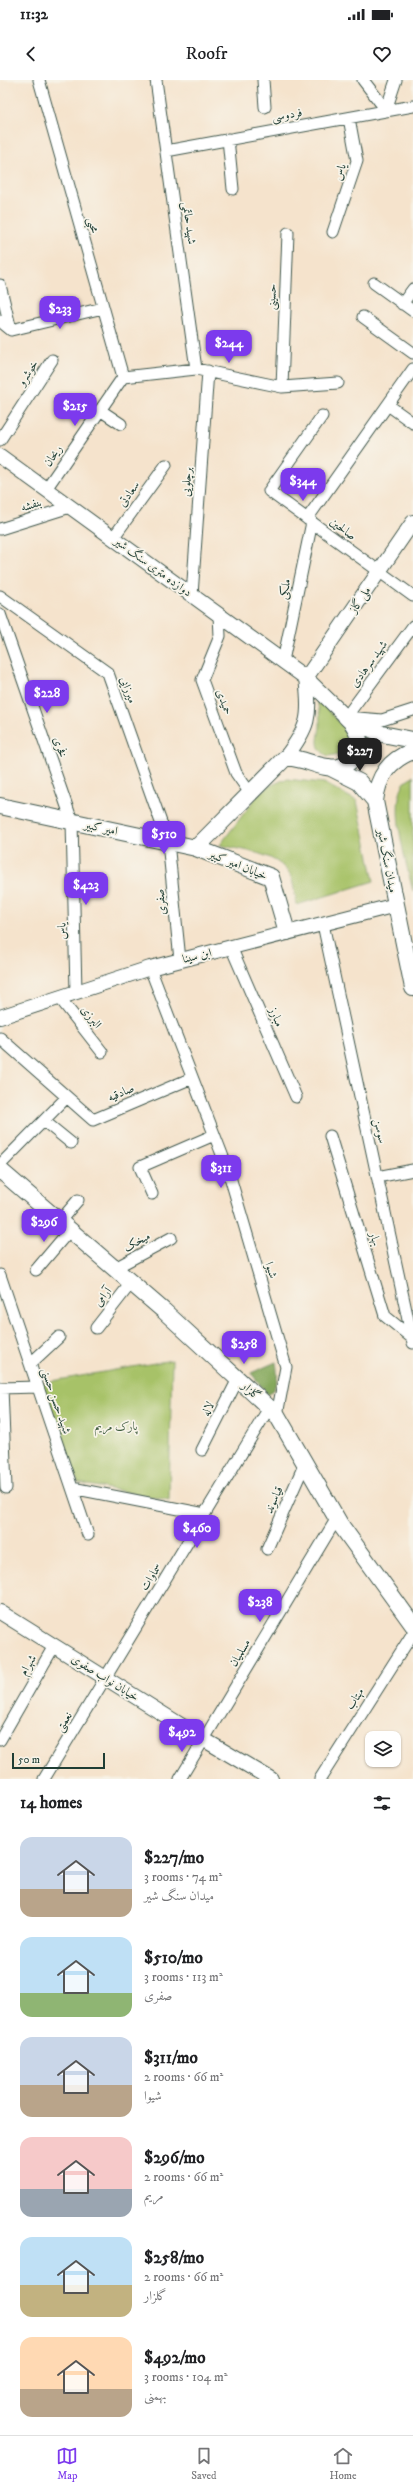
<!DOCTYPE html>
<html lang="en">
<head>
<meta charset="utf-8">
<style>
	body { margin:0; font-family:"IM FELL DW Pica",Amiri,serif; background:#f6f6f6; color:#202124; height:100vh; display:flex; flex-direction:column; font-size:15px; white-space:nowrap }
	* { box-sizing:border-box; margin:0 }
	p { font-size:13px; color:#757577 }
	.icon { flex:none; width:22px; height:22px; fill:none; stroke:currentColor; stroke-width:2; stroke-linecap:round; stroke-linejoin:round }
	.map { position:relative; height:1699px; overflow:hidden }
	.panel { display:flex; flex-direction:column; background:#fff; flex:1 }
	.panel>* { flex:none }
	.controls { position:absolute; left:365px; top:1651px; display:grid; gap:8px }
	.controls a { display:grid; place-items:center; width:36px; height:36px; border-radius:8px; background:#fff; box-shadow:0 1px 3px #0004; font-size:20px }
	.scale { position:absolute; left:12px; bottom:10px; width:93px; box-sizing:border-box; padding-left:4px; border:2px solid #1f3d34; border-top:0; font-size:11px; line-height:14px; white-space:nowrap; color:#1f3d34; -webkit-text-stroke:3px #f7f3e8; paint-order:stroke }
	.price { position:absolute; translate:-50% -34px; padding:0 9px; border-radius:8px; background:#7c3aed; color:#fff; font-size:13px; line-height:26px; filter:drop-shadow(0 1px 2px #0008) }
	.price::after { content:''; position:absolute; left:50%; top:24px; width:12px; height:9px; margin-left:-6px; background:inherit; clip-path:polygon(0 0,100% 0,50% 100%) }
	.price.selected { background:#222; color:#fff }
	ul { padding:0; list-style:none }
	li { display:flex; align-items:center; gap:12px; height:100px; padding:0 20px }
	li span { display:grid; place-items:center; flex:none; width:112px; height:80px; border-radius:12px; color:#555 }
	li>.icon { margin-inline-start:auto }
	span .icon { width:48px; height:48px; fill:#fffc; stroke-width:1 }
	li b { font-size:17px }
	h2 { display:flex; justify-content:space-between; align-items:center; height:48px; padding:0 20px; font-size:17px }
	.status { display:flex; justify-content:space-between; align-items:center; height:28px; padding:0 20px; background:#fff; direction:ltr }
	.status svg { height:11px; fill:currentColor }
	header { display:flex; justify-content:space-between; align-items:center; height:52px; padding:0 20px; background:#fff; font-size:18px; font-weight:600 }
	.dock { display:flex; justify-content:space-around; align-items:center; height:56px; border-top:1px solid #e0e0e0; background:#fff; font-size:11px; color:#757577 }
	.dock a { display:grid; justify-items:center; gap:2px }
	.dock .selected { color:#7c3aed }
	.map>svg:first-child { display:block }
	.green { fill:#a7c268; stroke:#63804e }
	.forest { fill:#85a85c; stroke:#527248 }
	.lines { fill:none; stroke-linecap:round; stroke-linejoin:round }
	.minor-casing { stroke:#3f564b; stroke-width:13 }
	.tertiary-casing { stroke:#3f564b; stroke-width:16 }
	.secondary-casing { stroke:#3f564b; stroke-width:18 }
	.minor { stroke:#fff; stroke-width:11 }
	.tertiary { stroke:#fff; stroke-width:14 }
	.secondary { stroke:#fff; stroke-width:16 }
	.labels { text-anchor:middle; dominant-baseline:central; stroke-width:3.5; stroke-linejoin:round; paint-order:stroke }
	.street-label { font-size:12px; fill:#1f3d34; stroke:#f7f3e8 }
	.park-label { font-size:12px; fill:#415e41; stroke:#f7f3e8 }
</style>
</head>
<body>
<div class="status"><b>11:32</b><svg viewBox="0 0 49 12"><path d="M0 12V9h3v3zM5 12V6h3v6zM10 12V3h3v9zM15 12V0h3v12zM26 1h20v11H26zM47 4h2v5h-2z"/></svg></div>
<header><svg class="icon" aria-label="back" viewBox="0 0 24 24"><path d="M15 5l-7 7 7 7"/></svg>Roofr<svg class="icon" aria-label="heart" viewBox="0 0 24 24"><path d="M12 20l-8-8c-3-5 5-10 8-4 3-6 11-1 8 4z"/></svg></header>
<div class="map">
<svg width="413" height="1699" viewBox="0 0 413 1699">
	<rect width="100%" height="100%" fill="#f7f3e8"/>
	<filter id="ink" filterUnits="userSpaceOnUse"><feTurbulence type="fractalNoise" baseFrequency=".025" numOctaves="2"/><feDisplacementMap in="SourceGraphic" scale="8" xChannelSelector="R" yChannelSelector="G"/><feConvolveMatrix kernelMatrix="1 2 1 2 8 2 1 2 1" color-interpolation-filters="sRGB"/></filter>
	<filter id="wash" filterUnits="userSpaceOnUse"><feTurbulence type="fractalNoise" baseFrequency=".012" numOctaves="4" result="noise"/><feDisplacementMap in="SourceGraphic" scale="16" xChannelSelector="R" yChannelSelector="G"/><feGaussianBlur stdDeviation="0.9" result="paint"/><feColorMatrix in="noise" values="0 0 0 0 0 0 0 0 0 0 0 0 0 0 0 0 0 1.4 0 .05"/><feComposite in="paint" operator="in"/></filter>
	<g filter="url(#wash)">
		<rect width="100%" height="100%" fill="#f5e3cc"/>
		<path class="green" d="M 317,618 L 346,650 C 351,660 350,666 341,674 L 328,676 C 312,667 320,658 320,643 C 320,635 318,626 317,618 Z
			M 413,696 L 413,812 C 408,787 382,709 413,696 Z
			M 286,699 L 324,703 L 357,721 L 374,801 L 297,825 C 295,816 294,803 290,795 C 276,772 244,771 220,765 L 257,716 L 269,706 Z
			M 172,1280 L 169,1420 L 78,1403 L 41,1303 Z"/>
		<path class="forest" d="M 276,1282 C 278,1296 279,1305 268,1315 L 251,1293 Z"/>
	</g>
	<g filter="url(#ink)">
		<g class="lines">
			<g class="minor-casing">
				<path id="minor" d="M 39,0 L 123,297
					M 156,0 L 196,289
					M 263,0 L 265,27
					M 363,0 L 386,30
					M 386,30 L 396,0
					M 228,59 L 233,109
					M 166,71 L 413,26
					M 333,152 L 357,81 L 349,38
					M 374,203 L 413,231
					M 0,205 L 11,250
					M 402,224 L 413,209
					M 363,237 L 413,273
					M 0,241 L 11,250 L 103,228
					M 123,297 L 196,289 L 282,307 L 338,303
					M 282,307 L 288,153
					M 388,325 L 413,343
					M 100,330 L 121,344
					M 322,336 L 269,411 L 413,516
					M 0,360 L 52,280
					M 46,409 L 123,297
					M 307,439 L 413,289
					M 0,449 L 70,427
					M 113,458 L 166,385
					M 192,515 L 208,291
					M 0,516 L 108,593 L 168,762 L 180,880
					M 0,534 L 72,741 L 76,912
					M 219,535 L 220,556 L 202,600 L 236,693 L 250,713
					M 413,546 L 346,637 L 382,640 L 413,630
					M 283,581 L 312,442
					M 323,844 L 413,1263
					M 231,867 L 296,1017
					M 150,888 L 228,1090 L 286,1287 L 277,1335
					M 59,917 L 102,972
					M 0,958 L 93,1040 L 192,998
					M 44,1041 L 71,1063
					M 330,1056 L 385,1236 L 412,1258
					M 0,1085 L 67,1017
					M 377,1097 L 413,1090
					M 152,1114 L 140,1087 L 214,1055
					M 59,1142 L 78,1120
					M 115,1188 L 171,1158
					M 36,1190 L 69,1151
					M 0,1195 L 88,1455
					M 96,1248 L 131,1203
					M 30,1284 L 59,1257
					M 0,1308 L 38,1307
					M 2,1308 L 6,1408
					M 202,1370 L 238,1299
					M 72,1408 L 205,1434
					M 267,1469 L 305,1383
					M 0,1660 L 54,1566
					M 44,1699 L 269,1328
					M 180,1699 L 337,1438
					M 320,1699 L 413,1553"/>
			</g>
			<g class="tertiary-casing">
				<path id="tertiary" d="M 0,376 L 306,598 L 346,637
					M 306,598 L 413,442
					M 285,678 C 309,647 311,637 306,598
					M 0,937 L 150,888 L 396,825
					M 0,1532 L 203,1659 L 271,1699"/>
			</g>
			<g class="secondary-casing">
				<path id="secondary" d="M 351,640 L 382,654 L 413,660
					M 413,671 C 389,680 378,696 375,721 L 413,908
					M 329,687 L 359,702 L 375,721
					M 0,726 L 196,768 L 285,678 C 303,676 322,691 339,687 C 365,680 364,651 346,637
					M 196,768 L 271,797 L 287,852
					M 0,1090 L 164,1231 L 277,1335 L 340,1444 L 413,1545"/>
			</g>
			<use href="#minor" class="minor"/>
			<use href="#tertiary" class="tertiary"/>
			<use href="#secondary" class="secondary"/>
		</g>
	</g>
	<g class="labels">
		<g class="street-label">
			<text transform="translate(287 35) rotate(-10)">فردوسی</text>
			<text transform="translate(340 92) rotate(-72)">یاس</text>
			<text transform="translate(189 143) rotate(82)">شهید حاتمی</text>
			<text transform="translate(93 145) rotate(74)">محبی</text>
			<text transform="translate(272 217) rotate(-88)">حسینی</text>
			<text transform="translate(28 293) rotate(-57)">خوشرو</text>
			<text transform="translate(53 376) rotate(-56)">ریحان</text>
			<text transform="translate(187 402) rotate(-86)">برچلویی</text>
			<text transform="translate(129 414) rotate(-55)">سعادتی</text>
			<text transform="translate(31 425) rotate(-18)">بنفشه</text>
			<text transform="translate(343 449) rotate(37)">صالحین</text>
			<text transform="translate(153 487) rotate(36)">دوازده متری سنگ شیر</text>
			<text transform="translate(285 509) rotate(-78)">ملکی</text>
			<text transform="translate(360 520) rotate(-56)">ملی گاز</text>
			<text transform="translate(369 584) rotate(-54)">شهید سرهادی</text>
			<text transform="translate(128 610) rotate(70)">میرزایی</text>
			<text transform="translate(224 622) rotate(70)">حمیدی</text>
			<text transform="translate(60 667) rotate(71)">فخری</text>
			<text transform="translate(101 748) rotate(12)">امیر کبیر</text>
			<text transform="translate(387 781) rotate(79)">میدان سنگ شیر</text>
			<text transform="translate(238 785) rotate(22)">خیابان امیر کبیر</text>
			<text transform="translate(161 822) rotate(-95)">صفری</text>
			<text transform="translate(62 851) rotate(-91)">یاس</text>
			<text transform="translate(197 876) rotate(-14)">ابن سینا</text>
			<text transform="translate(91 937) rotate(52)">البرزی</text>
			<text transform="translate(276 937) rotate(67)">مبارز</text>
			<text transform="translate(121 1013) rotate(-23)">صادقیه</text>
			<text transform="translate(380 1051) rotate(78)">سوسن</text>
			<text transform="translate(375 1159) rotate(73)">بهار</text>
			<text transform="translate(137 1162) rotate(-29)">میخک</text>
			<text transform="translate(271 1190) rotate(73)">شیوا</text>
			<text transform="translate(103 1217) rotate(-52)">آرامی</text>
			<text transform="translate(251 1311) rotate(43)">گلزار</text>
			<text transform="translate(56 1321) rotate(71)">شهید حسن حسنی</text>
			<text transform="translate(208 1329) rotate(-63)">لاله</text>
			<text transform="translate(274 1420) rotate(-66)">قیاسوند</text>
			<text transform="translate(151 1497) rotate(-59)">سماوات</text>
			<text transform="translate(240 1573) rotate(-59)">مسلمیان</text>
			<text transform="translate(28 1585) rotate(-60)">شهرام</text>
			<text transform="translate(105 1598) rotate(32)">خیابان نواب صفوی</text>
			<text transform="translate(355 1619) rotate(-57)">مهتاب</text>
			<text transform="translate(64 1642) rotate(-59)">نعمتی</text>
		</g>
		<g class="park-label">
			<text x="116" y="1346">پارک مریم</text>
		</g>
	</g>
</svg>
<div class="controls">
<a><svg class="icon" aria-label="layers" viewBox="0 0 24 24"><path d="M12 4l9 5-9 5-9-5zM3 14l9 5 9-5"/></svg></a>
</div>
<div class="scale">50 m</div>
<b class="price" style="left:60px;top:250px">$233</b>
<b class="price" style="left:229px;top:284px">$244</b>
<b class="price" style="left:75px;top:347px">$215</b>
<b class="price" style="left:303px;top:422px">$344</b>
<b class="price" style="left:47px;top:634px">$228</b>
<b class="price selected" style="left:360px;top:692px">$227</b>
<b class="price" style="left:164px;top:775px">$510</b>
<b class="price" style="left:86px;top:826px">$423</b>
<b class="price" style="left:221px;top:1109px">$311</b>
<b class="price" style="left:44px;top:1163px">$296</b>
<b class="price" style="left:244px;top:1285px">$258</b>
<b class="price" style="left:197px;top:1469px">$460</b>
<b class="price" style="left:260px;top:1543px">$238</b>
<b class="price" style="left:182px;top:1673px">$492</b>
</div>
<section class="panel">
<h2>14 homes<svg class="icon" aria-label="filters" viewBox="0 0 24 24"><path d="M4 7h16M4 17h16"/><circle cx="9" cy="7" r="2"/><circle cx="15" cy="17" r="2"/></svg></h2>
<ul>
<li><span style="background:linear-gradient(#c9d6e8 65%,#b9a48a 0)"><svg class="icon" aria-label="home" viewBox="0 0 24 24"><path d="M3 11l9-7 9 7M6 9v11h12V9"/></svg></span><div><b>$227/mo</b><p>3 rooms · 74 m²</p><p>میدان سنگ شیر</p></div></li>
<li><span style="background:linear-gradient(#bfe0f5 70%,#8fb573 0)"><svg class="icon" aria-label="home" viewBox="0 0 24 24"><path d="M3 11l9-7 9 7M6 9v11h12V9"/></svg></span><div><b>$510/mo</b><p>3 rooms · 113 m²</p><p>صفری</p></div></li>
<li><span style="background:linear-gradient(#c9d6e8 60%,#b9a48a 0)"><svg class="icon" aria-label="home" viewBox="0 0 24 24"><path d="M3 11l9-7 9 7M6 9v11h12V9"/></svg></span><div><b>$311/mo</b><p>2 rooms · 66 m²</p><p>شیوا</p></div></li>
<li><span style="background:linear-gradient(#f6c9c9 65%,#9aa5b1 0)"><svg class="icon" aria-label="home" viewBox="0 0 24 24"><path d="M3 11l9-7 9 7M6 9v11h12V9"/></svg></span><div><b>$296/mo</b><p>2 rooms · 66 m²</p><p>مریم</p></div></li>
<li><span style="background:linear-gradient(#bfe0f5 60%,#c2b280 0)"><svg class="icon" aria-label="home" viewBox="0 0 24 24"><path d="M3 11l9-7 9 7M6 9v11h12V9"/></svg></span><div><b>$258/mo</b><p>2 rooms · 66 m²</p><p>گلزار</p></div></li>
<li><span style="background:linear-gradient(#ffd9b3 65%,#b9a48a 0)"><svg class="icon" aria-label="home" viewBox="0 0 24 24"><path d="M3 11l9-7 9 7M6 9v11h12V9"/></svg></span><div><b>$492/mo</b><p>3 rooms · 104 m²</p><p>بهمنی</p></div></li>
</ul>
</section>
<nav class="dock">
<a class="selected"><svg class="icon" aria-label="map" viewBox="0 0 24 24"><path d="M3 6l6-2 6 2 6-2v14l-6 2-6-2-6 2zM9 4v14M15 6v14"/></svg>Map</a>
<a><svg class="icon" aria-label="saved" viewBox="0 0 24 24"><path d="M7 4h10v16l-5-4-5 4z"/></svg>Saved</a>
<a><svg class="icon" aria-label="home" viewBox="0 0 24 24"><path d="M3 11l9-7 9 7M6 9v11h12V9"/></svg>Home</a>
</nav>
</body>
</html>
